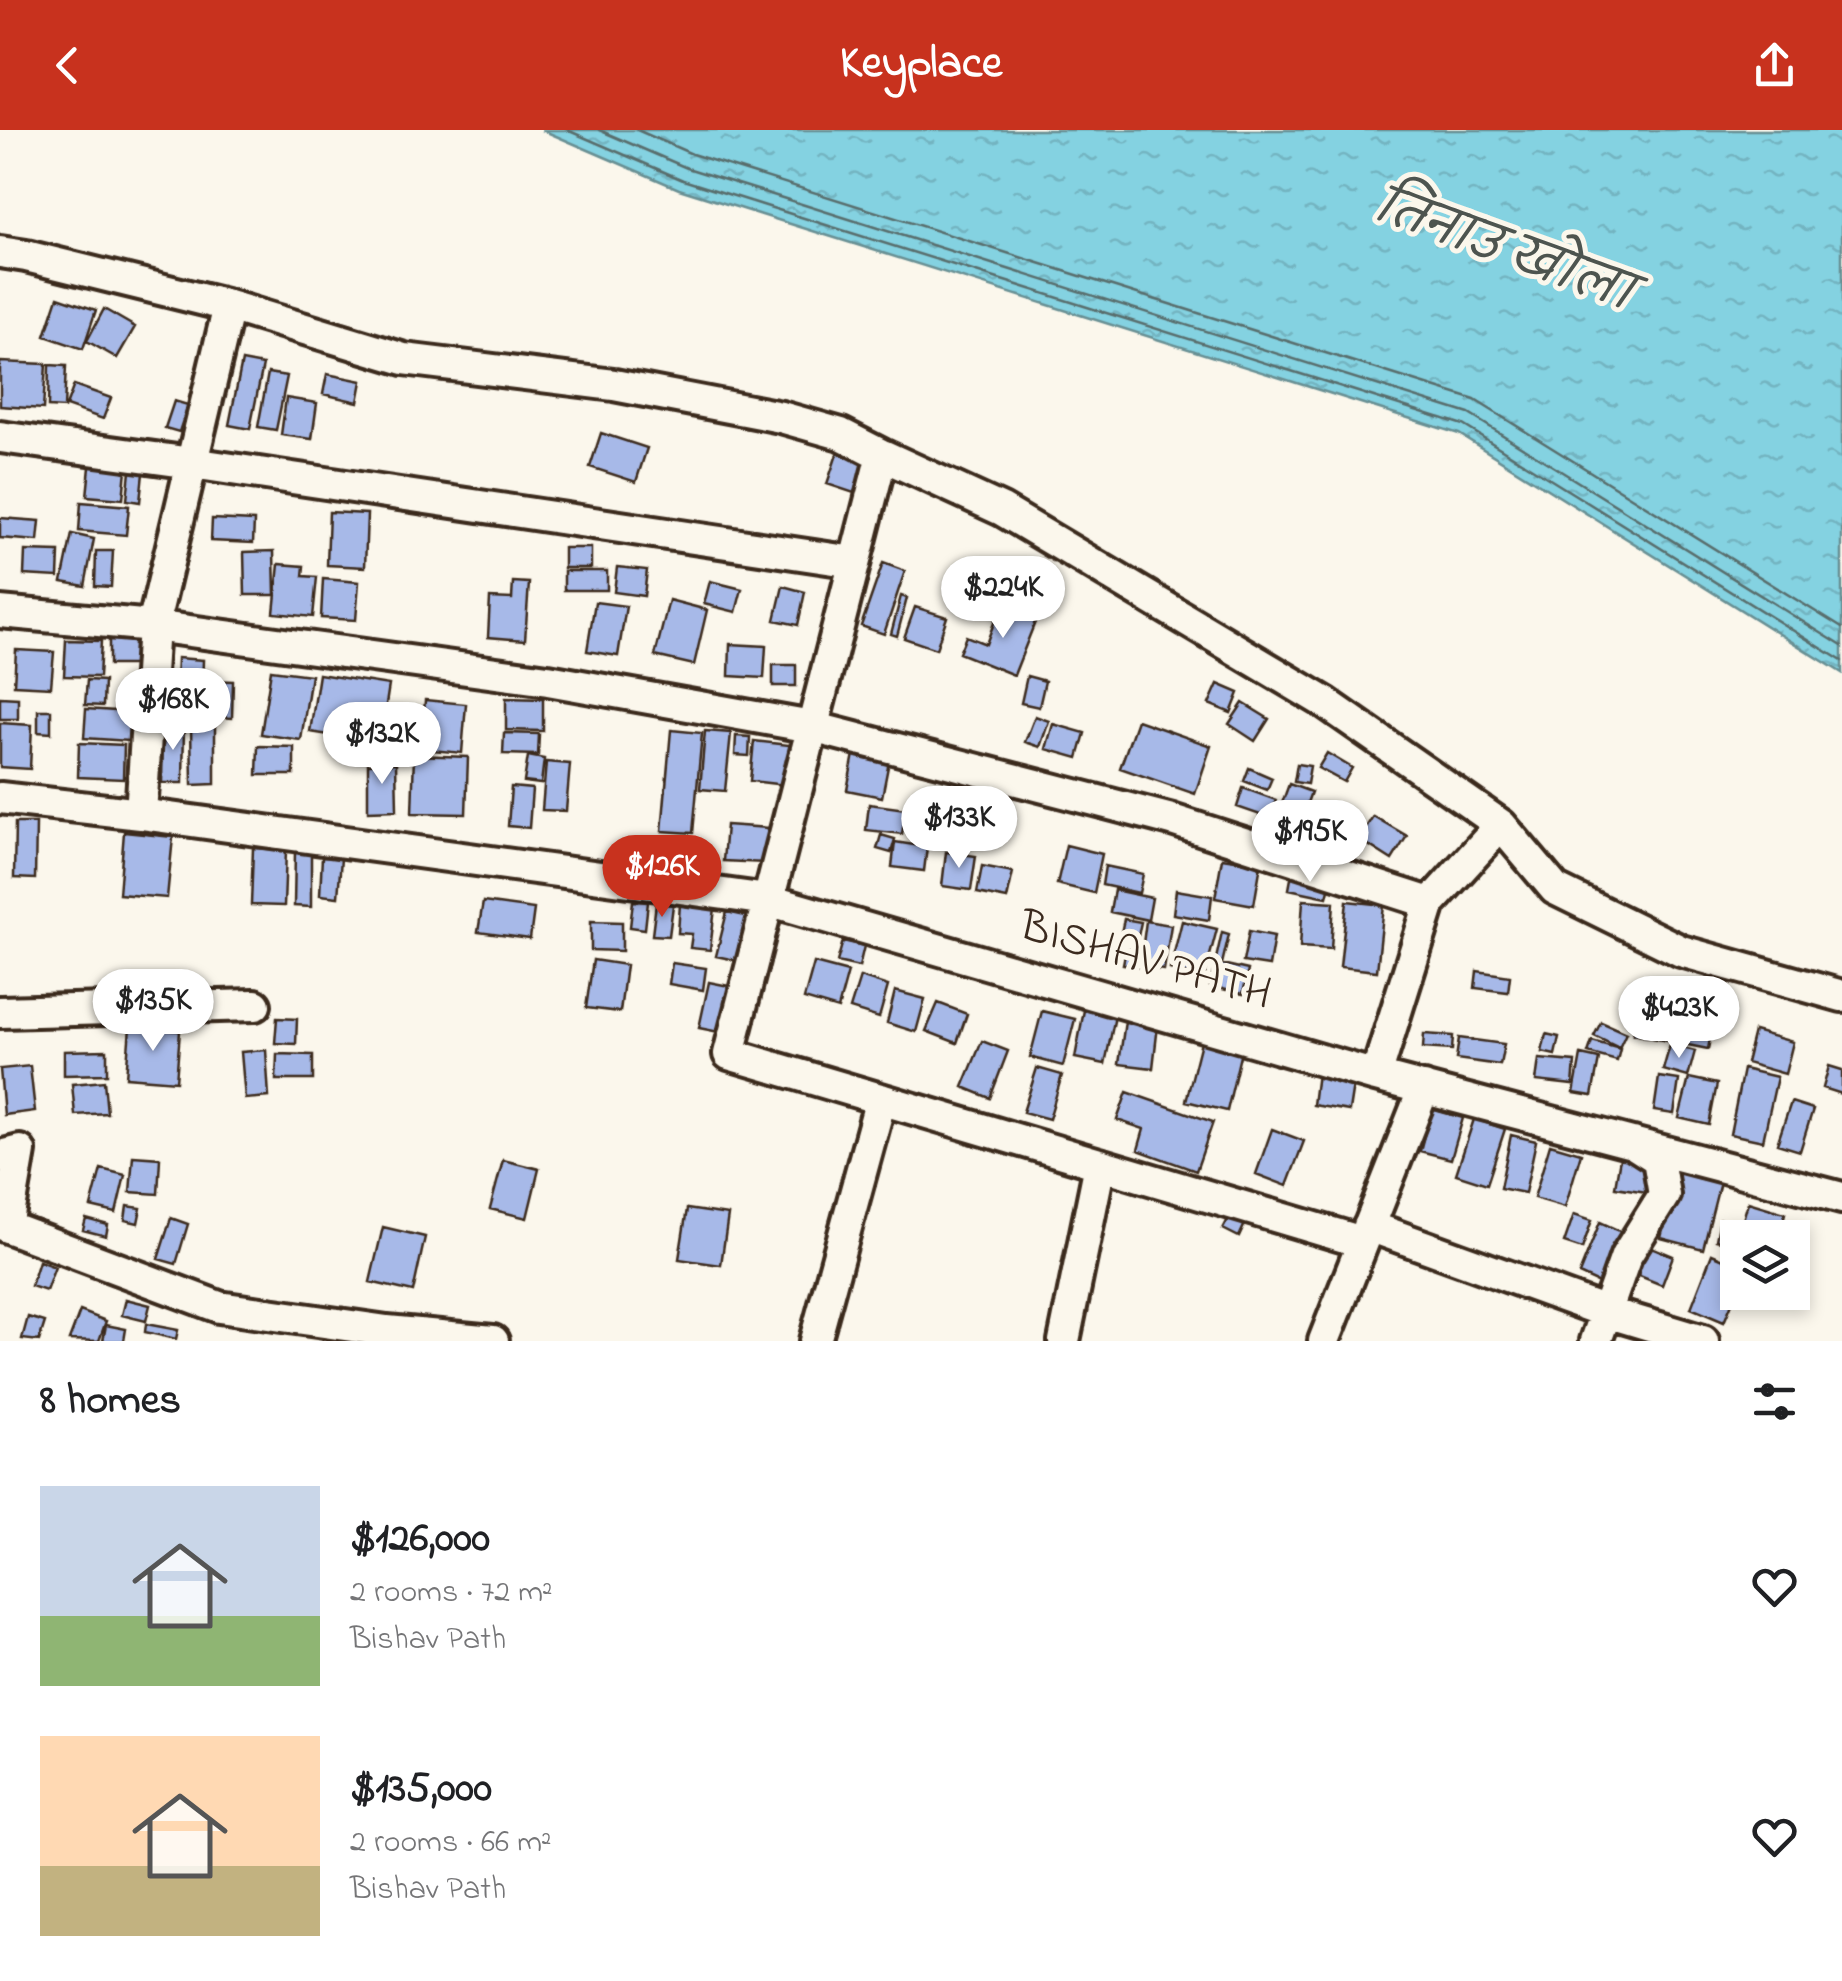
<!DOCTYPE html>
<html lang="en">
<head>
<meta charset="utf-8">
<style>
	body { margin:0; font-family:"Indie Flower","Playpen Sans Deva",sans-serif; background:#f2f2f2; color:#202124; height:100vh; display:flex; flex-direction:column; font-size:38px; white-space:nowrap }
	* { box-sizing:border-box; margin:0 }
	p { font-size:32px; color:#757577 }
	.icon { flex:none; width:55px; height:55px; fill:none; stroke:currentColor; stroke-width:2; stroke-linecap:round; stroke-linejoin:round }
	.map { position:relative; height:1211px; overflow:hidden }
	.side { display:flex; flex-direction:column; background:#fff; flex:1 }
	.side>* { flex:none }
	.buttons { position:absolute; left:1720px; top:1090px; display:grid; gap:20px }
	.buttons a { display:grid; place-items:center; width:90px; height:90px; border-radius:0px; background:#fff; box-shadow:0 5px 15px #0003; font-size:50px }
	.price { position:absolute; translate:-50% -85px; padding:0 22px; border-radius:35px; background:#fff; color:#222; font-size:32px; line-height:65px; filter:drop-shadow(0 2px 5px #0008) }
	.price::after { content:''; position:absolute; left:50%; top:60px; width:30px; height:22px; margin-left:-15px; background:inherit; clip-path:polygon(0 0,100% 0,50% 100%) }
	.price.active { background:#c8321e; color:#fff }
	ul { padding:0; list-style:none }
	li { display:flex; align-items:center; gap:30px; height:250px; padding:0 40px }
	li span { display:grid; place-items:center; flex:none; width:280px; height:200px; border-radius:0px; color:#555 }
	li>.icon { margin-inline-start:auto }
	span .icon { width:120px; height:120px; fill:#fffc; stroke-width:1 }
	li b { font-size:42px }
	h2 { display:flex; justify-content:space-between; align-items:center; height:120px; padding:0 40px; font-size:42px }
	header { display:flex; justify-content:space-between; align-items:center; height:130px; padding:0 40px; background:#c8321e; color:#fff; font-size:45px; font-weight:700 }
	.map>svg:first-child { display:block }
	.water { fill:url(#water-ripples); stroke:#678f93; stroke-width:2.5 }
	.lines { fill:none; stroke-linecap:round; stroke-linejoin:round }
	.shore { stroke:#586d6c; stroke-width:2.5 }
	.building { fill:#a7b9e8; stroke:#3b2a1e; stroke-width:2.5 }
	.minor-casing { stroke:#3b2a1e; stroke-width:38 }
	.minor { stroke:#fbf7ec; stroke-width:30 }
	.labels { text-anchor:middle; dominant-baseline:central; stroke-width:10; stroke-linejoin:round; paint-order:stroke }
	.street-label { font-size:45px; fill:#3b2a1e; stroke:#fbf7ec }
	.water-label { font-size:48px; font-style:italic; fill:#4d544f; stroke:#fbf7ec }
</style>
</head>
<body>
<header><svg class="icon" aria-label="back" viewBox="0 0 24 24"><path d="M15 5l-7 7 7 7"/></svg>Keyplace<svg class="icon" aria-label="share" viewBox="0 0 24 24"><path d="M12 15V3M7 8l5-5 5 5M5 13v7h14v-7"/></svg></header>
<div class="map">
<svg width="1842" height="1211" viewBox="0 0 1842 1211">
	<defs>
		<pattern id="water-ripples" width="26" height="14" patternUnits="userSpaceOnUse" patternTransform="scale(2.5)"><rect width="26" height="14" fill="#84d2e1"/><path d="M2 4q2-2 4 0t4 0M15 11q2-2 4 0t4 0" fill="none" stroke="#73b4c1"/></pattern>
	</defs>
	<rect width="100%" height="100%" fill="#fbf7ec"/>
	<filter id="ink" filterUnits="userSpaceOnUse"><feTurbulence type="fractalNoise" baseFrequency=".01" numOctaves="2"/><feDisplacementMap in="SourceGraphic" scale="20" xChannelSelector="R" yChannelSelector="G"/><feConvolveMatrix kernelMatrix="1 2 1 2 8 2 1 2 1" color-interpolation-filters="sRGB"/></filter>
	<g filter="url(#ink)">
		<path class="water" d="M 542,0 L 1842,0 L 1842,543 L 1459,304 L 679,59 Z"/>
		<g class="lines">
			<path class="shore" d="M 567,0 L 683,50 L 1463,295 L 1842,531
				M 599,0 L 687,38 L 1469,284 L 1842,516
				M 637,0 L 692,24 L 1475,270 L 1842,498"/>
		</g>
		<path class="building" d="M 58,167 L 96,180 L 83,219 L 45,206 Z
			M 104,179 L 135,197 L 117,228 L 87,211 Z
			M 242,231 L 263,235 L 250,299 L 229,295 Z
			M 0,232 L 46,234 L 43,279 L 0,276 Z
			M 49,235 L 66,236 L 64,278 L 48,277 Z
			M 268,243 L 287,246 L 276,300 L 258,297 Z
			M 327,244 L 362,251 L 358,272 L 323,264 Z
			M 74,255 L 111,268 L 103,289 L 66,276 Z
			M 286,268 L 317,273 L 312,309 L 281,305 Z
			M 174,271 L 188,275 L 179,302 L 165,298 Z
			M 601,303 L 647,318 L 636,352 L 590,337 Z
			M 840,315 L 867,324 L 854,363 L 827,354 Z
			M 91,327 L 127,330 L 123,369 L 87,366 Z
			M 130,341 L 143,343 L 140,372 L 127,370 Z
			M 81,372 L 129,376 L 126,405 L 79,401 Z
			M 329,382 L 367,384 L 365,437 L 327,435 Z
			M 0,388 L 40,391 L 38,411 L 0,408 Z
			M 212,389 L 254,391 L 253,413 L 211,411 Z
			M 72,404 L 94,409 L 85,456 L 62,452 Z
			M 564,418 L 591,418 L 591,438 L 564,438 Z
			M 25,421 L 59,422 L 58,447 L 24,445 Z
			M 96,421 L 113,421 L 111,457 L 95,456 Z
			M 274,421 L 275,465 L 245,465 L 244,422 Z
			M 883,433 L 905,441 L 884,504 L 861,496 Z
			M 279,434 L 304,436 L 303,446 L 317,447 L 313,487 L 274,483 Z
			M 617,437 L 647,440 L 644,466 L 614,462 Z
			M 564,441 L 607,441 L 607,460 L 564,460 Z
			M 323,449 L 359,452 L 356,490 L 321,488 Z
			M 710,451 L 742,459 L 736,482 L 704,474 Z
			M 513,452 L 529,453 L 525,510 L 488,507 L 490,468 L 512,469 Z
			M 783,456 L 805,462 L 798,495 L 775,490 Z
			M 901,466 L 907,468 L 897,506 L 891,504 Z
			M 669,470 L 707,480 L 694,535 L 655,526 Z
			M 595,472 L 626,476 L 618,526 L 587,521 Z
			M 915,477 L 947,487 L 936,519 L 904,508 Z
			M 1000,477 L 1021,485 L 1025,477 L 1039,482 L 1014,545 L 959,523 L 966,506 L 986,514 Z
			M 66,510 L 101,511 L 99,547 L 64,546 Z
			M 109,510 L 138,510 L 137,535 L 109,535 Z
			M 730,514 L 766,516 L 764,548 L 729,546 Z
			M 16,520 L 54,522 L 51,557 L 14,555 Z
			M 177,528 L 203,530 L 201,584 L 175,583 Z
			M 773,535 L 796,535 L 796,556 L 773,556 Z
			M 271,540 L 311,545 L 301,610 L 261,604 Z
			M 319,544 L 389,555 L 380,613 L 310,602 Z
			M 1027,546 L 1045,551 L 1039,577 L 1021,573 Z
			M 87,550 L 104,551 L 103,576 L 85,575 Z
			M 207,550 L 233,551 L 232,588 L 206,586 Z
			M 1218,554 L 1239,563 L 1231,583 L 1209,574 Z
			M 0,567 L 18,568 L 18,589 L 0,589 Z
			M 506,568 L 543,569 L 543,601 L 506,600 Z
			M 425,570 L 466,574 L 462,623 L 421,619 Z
			M 1243,573 L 1269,589 L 1255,611 L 1229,594 Z
			M 86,579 L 130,582 L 129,611 L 84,608 Z
			M 38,580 L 51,580 L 51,603 L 38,602 Z
			M 1035,586 L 1049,591 L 1040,617 L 1025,612 Z
			M 1137,590 L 1211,616 L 1195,664 L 1120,638 Z
			M 0,593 L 32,595 L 30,639 L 0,637 Z
			M 163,593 L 184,593 L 183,653 L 162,653 Z
			M 191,594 L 215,594 L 215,654 L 192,655 Z
			M 1053,594 L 1085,603 L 1078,628 L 1046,619 Z
			M 671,600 L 702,603 L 693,703 L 662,701 Z
			M 705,601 L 731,603 L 725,661 L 700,659 Z
			M 504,603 L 539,604 L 538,625 L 503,624 Z
			M 736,606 L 750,607 L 749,626 L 735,625 Z
			M 754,611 L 798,616 L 794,656 L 750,651 Z
			M 79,613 L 124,615 L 123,649 L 78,647 Z
			M 856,614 L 891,621 L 882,667 L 847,660 Z
			M 258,616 L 294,617 L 294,645 L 257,645 Z
			M 1327,623 L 1352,638 L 1344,652 L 1318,638 Z
			M 414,625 L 468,627 L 466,684 L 412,683 Z
			M 528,626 L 544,629 L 541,654 L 524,652 Z
			M 546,632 L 570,634 L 566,681 L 542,680 Z
			M 396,633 L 397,680 L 368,681 L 368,634 Z
			M 1297,634 L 1310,636 L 1307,654 L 1294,652 Z
			M 1249,638 L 1272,648 L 1267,660 L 1244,651 Z
			M 1289,654 L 1311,662 L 1299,695 L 1277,687 Z
			M 511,657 L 532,659 L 529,698 L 508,696 Z
			M 1243,658 L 1276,670 L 1269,688 L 1237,677 Z
			M 869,674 L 906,679 L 902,704 L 866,700 Z
			M 1373,686 L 1407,706 L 1392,730 L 1359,709 Z
			M 15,693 L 36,693 L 35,749 L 14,748 Z
			M 726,695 L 769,698 L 766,733 L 723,731 Z
			M 124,702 L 173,707 L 167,768 L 119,764 Z
			M 881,705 L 895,709 L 891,723 L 877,719 Z
			M 895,712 L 927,717 L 924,741 L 892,737 Z
			M 1066,715 L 1102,724 L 1094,763 L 1057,754 Z
			M 253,718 L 286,720 L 284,776 L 251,775 Z
			M 295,721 L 311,722 L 311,777 L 294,776 Z
			M 946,722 L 976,726 L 971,760 L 942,756 Z
			M 322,727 L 341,728 L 338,767 L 320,765 Z
			M 1222,728 L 1261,734 L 1254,775 L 1215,768 Z
			M 982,736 L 1013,742 L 1007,769 L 977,763 Z
			M 1105,736 L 1143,744 L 1139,763 L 1102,755 Z
			M 1292,743 L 1331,751 L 1327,767 L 1289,759 Z
			M 1114,760 L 1152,768 L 1148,790 L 1110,782 Z
			M 1176,760 L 1212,766 L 1209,790 L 1173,784 Z
			M 1303,770 L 1334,772 L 1331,819 L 1300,817 Z
			M 633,771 L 648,772 L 645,799 L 630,797 Z
			M 1347,771 L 1384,775 L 1377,841 L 1340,837 Z
			M 483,772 L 534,779 L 530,809 L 478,802 Z
			M 656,773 L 673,775 L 669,806 L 652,805 Z
			M 680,774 L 715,778 L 710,820 L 690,818 L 692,804 L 678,803 Z
			M 727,782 L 750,787 L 740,831 L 716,826 Z
			M 1124,789 L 1141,792 L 1138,806 L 1121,803 Z
			M 591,791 L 622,792 L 622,821 L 591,820 Z
			M 1146,791 L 1171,795 L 1164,840 L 1123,834 L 1126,819 L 1142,821 Z
			M 1182,791 L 1217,799 L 1204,848 L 1170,839 Z
			M 1249,801 L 1274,806 L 1269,836 L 1243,832 Z
			M 1222,802 L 1229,804 L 1222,834 L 1248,840 L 1243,864 L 1210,856 Z
			M 843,811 L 864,816 L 859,837 L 837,832 Z
			M 593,830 L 626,835 L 620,882 L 586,878 Z
			M 672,833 L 706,838 L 703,860 L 669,854 Z
			M 814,833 L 848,842 L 838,879 L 804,869 Z
			M 1477,841 L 1510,846 L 1508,862 L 1475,858 Z
			M 860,847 L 888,856 L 879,888 L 850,879 Z
			M 709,852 L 729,856 L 719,902 L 699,898 Z
			M 895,861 L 925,869 L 916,902 L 887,893 Z
			M 938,873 L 967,884 L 957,913 L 926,901 Z
			M 1639,877 L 1650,879 L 1647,893 L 1674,899 L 1679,877 L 1715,884 L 1708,919 L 1633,904 Z
			M 1084,880 L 1115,886 L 1105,934 L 1075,928 Z
			M 1042,881 L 1075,889 L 1063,936 L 1030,927 Z
			M 277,888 L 297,889 L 296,914 L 275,913 Z
			M 1125,891 L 1158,895 L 1153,938 L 1119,934 Z
			M 1601,892 L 1626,903 L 1619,918 L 1594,906 Z
			M 130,897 L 180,901 L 176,951 L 126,947 Z
			M 1754,901 L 1793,912 L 1785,944 L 1746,933 Z
			M 1424,904 L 1453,906 L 1452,920 L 1423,918 Z
			M 1546,904 L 1559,907 L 1555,925 L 1542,922 Z
			M 1202,908 L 1242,917 L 1227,981 L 1186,971 Z
			M 1459,908 L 1504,914 L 1500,935 L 1456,929 Z
			M 982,911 L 1008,921 L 990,968 L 963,957 Z
			M 1592,911 L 1620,919 L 1617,931 L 1588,923 Z
			M 1670,915 L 1695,921 L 1688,947 L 1663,940 Z
			M 107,920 L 107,944 L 64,945 L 64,921 Z
			M 266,920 L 269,967 L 245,969 L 241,922 Z
			M 277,924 L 313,925 L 313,950 L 276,950 Z
			M 1581,925 L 1599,929 L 1592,966 L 1574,963 Z
			M 1539,929 L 1575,932 L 1573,955 L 1536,951 Z
			M 30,936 L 35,981 L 4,985 L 0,939 Z
			M 1829,936 L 1842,940 L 1842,964 L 1823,958 Z
			M 1037,938 L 1062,945 L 1049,989 L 1023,982 Z
			M 1743,939 L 1777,947 L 1763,1011 L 1730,1004 Z
			M 1317,943 L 1354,949 L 1349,981 L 1313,975 Z
			M 1659,947 L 1679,950 L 1674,984 L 1654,981 Z
			M 1689,948 L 1717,954 L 1709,995 L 1679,988 Z
			M 104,951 L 107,983 L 75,985 L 72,954 Z
			M 1127,962 L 1213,992 L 1196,1041 L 1138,1020 L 1144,999 L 1117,990 Z
			M 1791,972 L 1813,979 L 1800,1021 L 1777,1014 Z
			M 1431,979 L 1463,988 L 1451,1029 L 1420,1021 Z
			M 1474,989 L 1505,999 L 1487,1054 L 1456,1044 Z
			M 1272,999 L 1304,1011 L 1287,1056 L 1256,1044 Z
			M 1511,1005 L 1536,1011 L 1525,1063 L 1500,1058 Z
			M 1550,1014 L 1581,1023 L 1565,1077 L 1534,1068 Z
			M 133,1026 L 160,1028 L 158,1064 L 130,1062 Z
			M 1620,1028 L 1657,1034 L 1653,1063 L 1615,1057 Z
			M 503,1030 L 539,1039 L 527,1088 L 490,1079 Z
			M 1678,1037 L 1721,1048 L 1703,1119 L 1661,1108 Z
			M 101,1039 L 125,1045 L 116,1083 L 91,1077 Z
			M 1748,1072 L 1785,1083 L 1779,1108 L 1738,1108 Z
			M 127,1076 L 141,1078 L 138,1093 L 125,1090 Z
			M 1235,1076 L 1250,1083 L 1239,1107 L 1223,1099 Z
			M 687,1079 L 728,1085 L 721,1135 L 679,1129 Z
			M 1574,1084 L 1592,1090 L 1582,1119 L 1564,1113 Z
			M 171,1088 L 188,1094 L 176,1134 L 158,1129 Z
			M 86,1089 L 108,1095 L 106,1106 L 83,1100 Z
			M 1720,1089 L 1733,1093 L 1729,1113 L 1716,1110 Z
			M 1600,1092 L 1624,1103 L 1603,1155 L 1579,1144 Z
			M 383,1097 L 425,1107 L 413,1162 L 370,1152 Z
			M 1649,1116 L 1673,1126 L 1662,1155 L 1637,1145 Z
			M 1712,1124 L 1738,1135 L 1738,1159 L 1724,1192 L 1691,1178 Z
			M 39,1131 L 55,1137 L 46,1161 L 31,1156 Z
			M 126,1169 L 150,1175 L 146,1191 L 122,1185 Z
			M 80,1181 L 106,1191 L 99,1211 L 69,1210 Z
			M 28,1187 L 45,1192 L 39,1211 L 22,1209 Z
			M 146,1194 L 178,1200 L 176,1209 L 145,1202 Z
			M 106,1195 L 126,1199 L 124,1211 L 103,1211 Z"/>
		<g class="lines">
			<g class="minor-casing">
				<path id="minor" d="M 0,122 L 26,126 L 229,176 L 404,229 L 614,255 L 781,287 L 841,304 L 882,325 L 1002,380 L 1326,573 L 1501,695 L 1555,759 L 1681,821 L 1842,866
					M 0,307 L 192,333 L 854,432
					M 882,325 L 729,924 L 1362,1112
					M 0,482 L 153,496 L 548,550 L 812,597 L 1172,690 L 1430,773
					M 0,668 L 141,684 L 768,770 L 1376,946 L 1842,1068
					M 141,684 L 153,496 L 229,176
					M 0,882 L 255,875
					M 1376,946 L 1430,773 L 1501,695
					M 0,1026 L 20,1021 L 7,1097 L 219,1177 L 387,1201 L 493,1211
					M 1369,1096 L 1606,1182 L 1703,1211
					M 815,1211 L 881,969
					M 1064,1211 L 1100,1034
					M 1324,1211 L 1424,958
					M 1596,1211 L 1626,1126 L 1664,1065 L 1658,1029 L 1633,1013"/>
			</g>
			<use href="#minor" class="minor"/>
		</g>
	</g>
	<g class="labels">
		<g class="street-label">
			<text transform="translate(1145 832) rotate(16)">BISHAV PATH</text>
		</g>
		<g class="water-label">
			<text transform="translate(1503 122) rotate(20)">तिनाउ खोला</text>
		</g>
	</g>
</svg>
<div class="buttons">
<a><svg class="icon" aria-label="layers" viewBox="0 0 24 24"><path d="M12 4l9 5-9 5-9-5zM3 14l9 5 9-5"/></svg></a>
</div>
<b class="price" style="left:1003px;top:511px">$224K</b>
<b class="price" style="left:173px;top:623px">$168K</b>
<b class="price" style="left:382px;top:657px">$132K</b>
<b class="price" style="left:959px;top:741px">$133K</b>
<b class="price" style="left:1310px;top:755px">$195K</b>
<b class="price active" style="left:662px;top:790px">$126K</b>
<b class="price" style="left:153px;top:924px">$135K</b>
<b class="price" style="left:1679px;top:931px">$423K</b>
</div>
<section class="side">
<h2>8 homes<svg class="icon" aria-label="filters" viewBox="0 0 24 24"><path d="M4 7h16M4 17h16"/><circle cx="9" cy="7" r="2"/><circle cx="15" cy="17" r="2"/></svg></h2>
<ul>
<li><span style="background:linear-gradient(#c9d6e8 65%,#8fb573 0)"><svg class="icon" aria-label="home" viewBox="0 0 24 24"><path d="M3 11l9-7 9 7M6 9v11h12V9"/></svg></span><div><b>$126,000</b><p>2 rooms · 72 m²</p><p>Bishav Path</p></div><svg class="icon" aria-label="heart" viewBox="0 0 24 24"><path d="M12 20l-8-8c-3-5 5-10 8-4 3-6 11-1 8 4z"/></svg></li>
<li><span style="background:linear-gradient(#ffd9b3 65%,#c2b280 0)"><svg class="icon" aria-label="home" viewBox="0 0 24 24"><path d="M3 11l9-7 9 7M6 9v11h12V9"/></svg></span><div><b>$135,000</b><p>2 rooms · 66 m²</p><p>Bishav Path</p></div><svg class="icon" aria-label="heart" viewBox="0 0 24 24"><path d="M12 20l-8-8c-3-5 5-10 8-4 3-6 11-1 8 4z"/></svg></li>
</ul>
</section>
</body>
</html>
